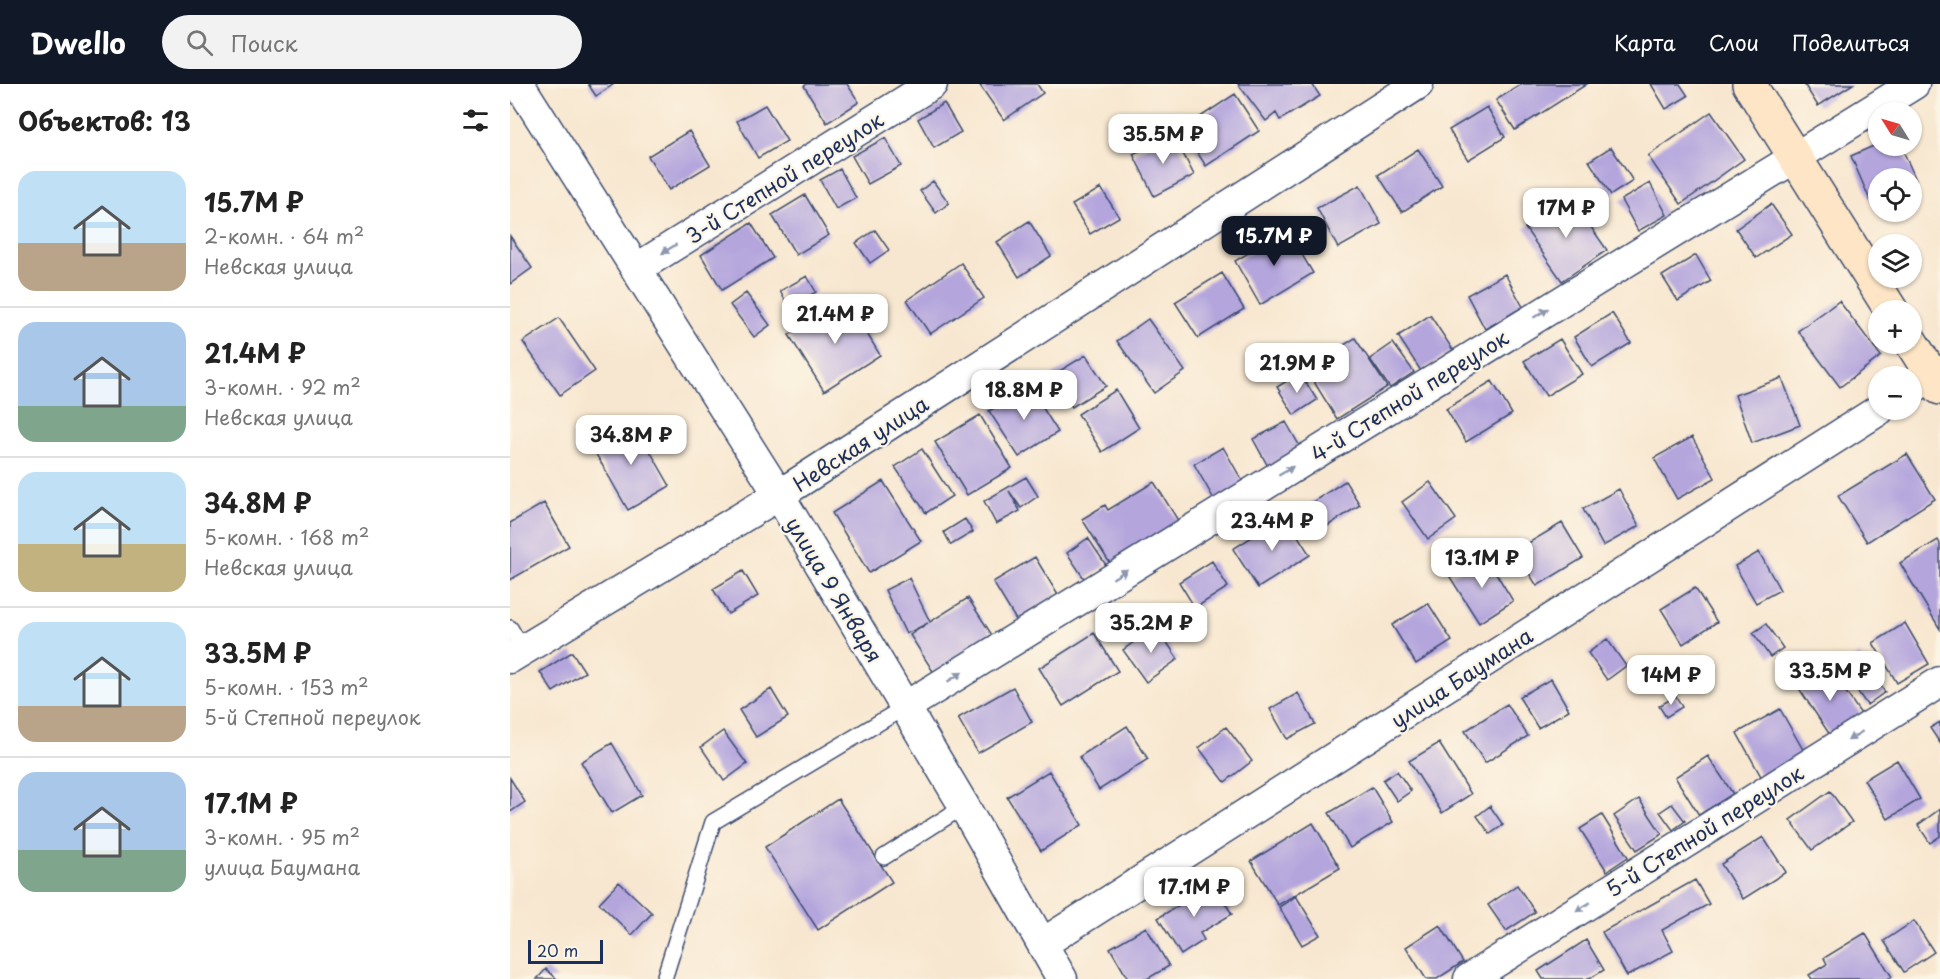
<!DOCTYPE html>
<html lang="ru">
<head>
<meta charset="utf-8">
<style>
	body { margin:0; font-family:"Playpen Sans",sans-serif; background:#f2f2f2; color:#222; height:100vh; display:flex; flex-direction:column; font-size:22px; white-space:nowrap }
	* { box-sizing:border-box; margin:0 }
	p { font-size:20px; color:#767676 }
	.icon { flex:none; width:33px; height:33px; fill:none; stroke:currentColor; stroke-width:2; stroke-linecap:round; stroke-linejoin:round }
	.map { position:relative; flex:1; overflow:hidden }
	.details { display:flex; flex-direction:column; background:#fff; width:510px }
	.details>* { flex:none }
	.needle { width:39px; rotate:307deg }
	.buttons { position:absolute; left:1358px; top:18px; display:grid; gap:12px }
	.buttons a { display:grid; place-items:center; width:54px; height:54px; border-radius:50%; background:#fff; box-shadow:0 2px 4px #0004; font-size:30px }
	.scale { position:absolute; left:18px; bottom:15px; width:75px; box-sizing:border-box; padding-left:6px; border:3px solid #1b2f5e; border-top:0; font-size:16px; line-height:21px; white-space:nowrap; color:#1b2f5e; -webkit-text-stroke:4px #fcf5e5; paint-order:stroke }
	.price { position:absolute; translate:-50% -51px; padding:0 14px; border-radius:12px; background:#fff; color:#222; font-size:20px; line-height:39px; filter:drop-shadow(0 2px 3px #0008) }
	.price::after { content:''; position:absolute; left:50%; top:36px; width:18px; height:14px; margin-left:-9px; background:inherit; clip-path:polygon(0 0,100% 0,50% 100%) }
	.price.active { background:#111827; color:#fff }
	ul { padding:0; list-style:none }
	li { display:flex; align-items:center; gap:18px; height:150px; padding:0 18px }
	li+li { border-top:2px solid #e0e0e0 }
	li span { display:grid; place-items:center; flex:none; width:168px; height:120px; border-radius:18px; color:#555 }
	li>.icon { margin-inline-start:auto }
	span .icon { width:72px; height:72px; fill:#fffc; stroke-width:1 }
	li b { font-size:26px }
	h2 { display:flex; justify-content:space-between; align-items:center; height:72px; padding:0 18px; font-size:26px }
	header { display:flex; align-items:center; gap:36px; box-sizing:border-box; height:84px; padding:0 30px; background:#111827; color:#fff }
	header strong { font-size:28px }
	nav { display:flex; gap:33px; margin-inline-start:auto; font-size:21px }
	.search { width:420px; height:54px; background:#f2f2f2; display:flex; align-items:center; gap:15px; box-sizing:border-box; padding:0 21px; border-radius:33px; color:#767676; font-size:22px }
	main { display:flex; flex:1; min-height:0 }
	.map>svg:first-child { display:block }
	.building { fill:#b4a6dd }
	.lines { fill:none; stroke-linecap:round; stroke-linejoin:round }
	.lane-casing { stroke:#3c4b6f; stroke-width:18 }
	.street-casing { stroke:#3c4b6f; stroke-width:33 }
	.secondary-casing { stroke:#3c4b6f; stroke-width:36 }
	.lane { stroke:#fff; stroke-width:15 }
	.street { stroke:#fff; stroke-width:30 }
	.secondary { stroke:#fde5c5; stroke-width:33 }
	.oneway { fill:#8d97ae }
	.labels { text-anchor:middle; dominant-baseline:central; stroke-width:4.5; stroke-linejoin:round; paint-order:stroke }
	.street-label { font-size:21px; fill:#1b2f5e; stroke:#fcf5e5 }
</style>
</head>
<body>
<header>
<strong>Dwello</strong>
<div class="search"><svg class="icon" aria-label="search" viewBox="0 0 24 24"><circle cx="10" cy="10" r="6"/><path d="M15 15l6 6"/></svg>Поиск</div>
<nav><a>Карта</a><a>Слои</a><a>Поделиться</a></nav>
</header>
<main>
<section class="details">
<h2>Объектов: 13<svg class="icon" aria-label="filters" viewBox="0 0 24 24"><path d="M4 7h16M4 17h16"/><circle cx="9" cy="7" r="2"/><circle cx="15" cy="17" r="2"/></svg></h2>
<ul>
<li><span style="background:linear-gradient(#bfe0f5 60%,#b9a48a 0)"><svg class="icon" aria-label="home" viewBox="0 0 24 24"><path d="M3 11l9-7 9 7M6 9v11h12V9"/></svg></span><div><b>15.7M ₽</b><p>2-комн. · 64 m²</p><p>Невская улица</p></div></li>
<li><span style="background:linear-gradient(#a9c7e8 70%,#7fa58c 0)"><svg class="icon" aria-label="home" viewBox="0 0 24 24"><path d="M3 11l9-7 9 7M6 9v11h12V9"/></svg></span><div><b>21.4M ₽</b><p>3-комн. · 92 m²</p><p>Невская улица</p></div></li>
<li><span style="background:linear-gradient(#bfe0f5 60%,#c2b280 0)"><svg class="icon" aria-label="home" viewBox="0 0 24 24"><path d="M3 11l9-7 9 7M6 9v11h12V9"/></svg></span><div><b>34.8M ₽</b><p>5-комн. · 168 m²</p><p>Невская улица</p></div></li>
<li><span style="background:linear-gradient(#bfe0f5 70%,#b9a48a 0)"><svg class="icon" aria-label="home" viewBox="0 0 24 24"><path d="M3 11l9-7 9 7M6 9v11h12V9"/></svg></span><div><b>33.5M ₽</b><p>5-комн. · 153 m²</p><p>5-й Степной переулок</p></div></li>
<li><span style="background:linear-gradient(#a9c7e8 65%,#7fa58c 0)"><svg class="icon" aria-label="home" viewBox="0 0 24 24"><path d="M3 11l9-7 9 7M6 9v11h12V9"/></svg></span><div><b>17.1M ₽</b><p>3-комн. · 95 m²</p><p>улица Баумана</p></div></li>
</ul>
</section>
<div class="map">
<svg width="1430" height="895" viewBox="0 0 1430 895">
	<rect width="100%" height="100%" fill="#fcf5e5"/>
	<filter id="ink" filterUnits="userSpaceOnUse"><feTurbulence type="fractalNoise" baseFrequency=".0167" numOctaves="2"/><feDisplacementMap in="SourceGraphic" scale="12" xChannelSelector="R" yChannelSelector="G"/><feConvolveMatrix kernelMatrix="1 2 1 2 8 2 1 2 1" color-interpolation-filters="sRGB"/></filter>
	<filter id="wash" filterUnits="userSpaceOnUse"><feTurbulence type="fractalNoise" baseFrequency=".008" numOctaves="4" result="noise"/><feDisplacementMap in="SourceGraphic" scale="24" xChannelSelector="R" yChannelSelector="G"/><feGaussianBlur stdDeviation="1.35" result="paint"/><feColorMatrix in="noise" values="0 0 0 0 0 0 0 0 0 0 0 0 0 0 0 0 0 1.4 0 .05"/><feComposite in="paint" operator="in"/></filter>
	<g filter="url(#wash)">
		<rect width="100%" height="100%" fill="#f8e7d0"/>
		<g id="blocks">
			<path class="building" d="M 78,0 L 104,0 L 86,12 Z
				M 297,0 L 337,0 L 349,18 L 317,39 L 294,2 Z
				M 469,0 L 527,0 L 533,9 L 494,36 Z
				M 728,0 L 802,0 L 810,12 L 770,36 L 766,29 L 756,37 Z
				M 1012,0 L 1077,0 L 1005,46 L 986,16 Z
				M 1141,0 L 1170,0 L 1178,12 L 1156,25 Z
				M 1294,0 L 1343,0 L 1308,22 Z
				M 725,10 L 749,47 L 696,82 L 672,45 Z
				M 434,19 L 451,48 L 424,64 L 408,35 Z
				M 255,21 L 277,57 L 248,74 L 227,37 Z
				M 977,23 L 995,53 L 958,76 L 939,46 Z
				M 1201,28 L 1234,75 L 1171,120 L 1138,72 Z
				M 179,47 L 200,81 L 159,106 L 138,72 Z
				M 663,50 L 684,91 L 644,112 L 623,70 Z
				M 375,54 L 391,82 L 358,100 L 342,72 Z
				M 1368,60 L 1368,62 L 1391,62 L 1406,96 L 1401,98 L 1401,94 L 1368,94 L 1368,112 L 1360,116 L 1341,72 Z
				M 1101,63 L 1123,97 L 1101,111 L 1079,77 Z
				M 908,65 L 932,102 L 892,128 L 868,91 Z
				M 330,85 L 346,114 L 326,125 L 310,96 Z
				M 423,97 L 439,119 L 426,129 L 410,107 Z
				M 1140,99 L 1157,131 L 1128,147 L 1111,116 Z
				M 850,101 L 871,140 L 828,164 L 807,124 Z
				M 591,104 L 609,133 L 580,150 L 562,121 Z
				M 295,111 L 319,151 L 286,171 L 262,131 Z
				M 1060,113 L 1097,166 L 1052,197 L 1015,144 Z
				M 1261,120 L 1282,150 L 1246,174 L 1226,145 Z
				M 519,137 L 541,172 L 509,193 L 487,158 Z
				M 241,139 L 263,174 L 212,206 L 191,171 Z
				M 365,146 L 379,166 L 360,179 L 346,159 Z
				M 777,146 L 803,189 L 750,221 L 725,177 Z
				M 0,152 L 22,184 L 0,200 Z
				M 1186,171 L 1201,197 L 1168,217 L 1152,192 Z
				M 451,179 L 474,214 L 420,250 L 397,216 Z
				M 712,189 L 734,225 L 688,254 L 665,218 Z
				M 995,190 L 1013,223 L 975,245 L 957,211 Z
				M 297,192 L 306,208 L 279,223 L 270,207 Z
				M 236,209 L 260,241 L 244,253 L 220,221 Z
				M 336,215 L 370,271 L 314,307 L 279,251 Z
				M 1329,217 L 1371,272 L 1330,303 L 1288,247 Z
				M 1102,229 L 1121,259 L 1082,283 L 1064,253 Z
				M 920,231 L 943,266 L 911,287 L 888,252 Z
				M 49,234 L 85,287 L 50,311 L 13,258 Z
				M 638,235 L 675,287 L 644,309 L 607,257 Z
				M 845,254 L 877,303 L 827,335 L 796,285 Z
				M 1050,255 L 1072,290 L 1036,312 L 1014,277 Z
				M 883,259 L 904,288 L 880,304 L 860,275 Z
				M 576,271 L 596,302 L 562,323 L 543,291 Z
				M 790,289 L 807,316 L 784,331 L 767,303 Z
				M 1272,294 L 1290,341 L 1242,359 L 1225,311 Z
				M 982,297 L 1002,330 L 956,358 L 936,325 Z
				M 519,302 L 548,348 L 509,373 L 479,327 Z
				M 606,306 L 629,344 L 592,368 L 568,330 Z
				M 470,331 L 502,384 L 457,411 L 425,358 Z
				M 776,338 L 793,368 L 760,386 L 743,355 Z
				M 124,339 L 160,402 L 118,426 L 82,363 Z
				M 1182,353 L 1205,394 L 1167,415 L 1144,374 Z
				M 713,363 L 734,400 L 705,417 L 684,380 Z
				M 412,365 L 442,412 L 416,429 L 385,383 Z
				M 1397,370 L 1425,415 L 1357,458 L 1328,412 Z
				M 516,393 L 528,412 L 511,424 L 499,407 L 510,427 L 486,440 L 474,417 Z
				M 373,397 L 411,457 L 359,489 L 322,429 Z
				M 835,397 L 850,421 L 816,443 L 801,419 Z
				M 644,398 L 669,438 L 601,481 L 572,435 L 595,421 L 598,426 Z
				M 920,398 L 946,435 L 918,455 L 892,418 Z
				M 1109,405 L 1129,442 L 1093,462 L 1073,425 Z
				M 34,419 L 59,462 L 0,496 L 0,439 Z
				M 775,432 L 800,471 L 748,504 L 723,465 Z
				M 455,435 L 463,448 L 441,461 L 434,448 Z
				M 1052,439 L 1073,474 L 1027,502 L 1005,467 Z
				M 578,454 L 596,481 L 575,496 L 557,469 Z
				M 1428,456 L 1430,460 L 1430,545 L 1390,479 Z
				M 1249,468 L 1270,506 L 1246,519 L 1225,482 Z
				M 975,471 L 1003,517 L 969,539 L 940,493 Z
				M 525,473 L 548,511 L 506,536 L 483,498 Z
				M 702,477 L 718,503 L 685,524 L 669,498 Z
				M 233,487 L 248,512 L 218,530 L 203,505 Z
				M 399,494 L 420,538 L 458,514 L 482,551 L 424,589 L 400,551 L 418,539 L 396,550 L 375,506 Z
				M 1185,504 L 1207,538 L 1173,560 L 1151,525 Z
				M 918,519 L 942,557 L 906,580 L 882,541 Z
				M 1395,539 L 1419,580 L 1387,599 L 1363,559 Z
				M 1256,540 L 1273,564 L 1260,573 L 1243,549 Z
				M 646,542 L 668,575 L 636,598 L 613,566 Z
				M 584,549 L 608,587 L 553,622 L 529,584 Z
				M 1097,555 L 1116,582 L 1097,596 L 1078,569 Z
				M 62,568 L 75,588 L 43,608 L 30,588 Z
				M 1349,571 L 1375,608 L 1357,621 L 1331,584 Z
				M 1320,585 L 1351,630 L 1320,651 L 1290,606 Z
				M 1041,595 L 1059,626 L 1028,644 L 1009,613 Z
				M 503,603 L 522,638 L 468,669 L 448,634 Z
				M 261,605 L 278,633 L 246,653 L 229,626 Z
				M 788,609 L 805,640 L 777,655 L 760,625 Z
				M 1166,612 L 1172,623 L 1156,633 L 1149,622 Z
				M 997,620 L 1018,652 L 975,679 L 955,647 Z
				M 1270,625 L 1296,671 L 1253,696 L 1227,649 Z
				M 1430,638 L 1430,659 L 1420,644 Z
				M 617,642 L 638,675 L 589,706 L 569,673 Z
				M 716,643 L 742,677 L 715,698 L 689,664 Z
				M 213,647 L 237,680 L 214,697 L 191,663 Z
				M 102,659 L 132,711 L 102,729 L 71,678 Z
				M 929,659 L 961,710 L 932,729 L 899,677 Z
				M 1198,672 L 1223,710 L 1189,731 L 1165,693 Z
				M 1387,676 L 1410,715 L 1378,735 L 1354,696 Z
				M 539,687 L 572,741 L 531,767 L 497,713 Z
				M 887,687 L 901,707 L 887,717 L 873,696 Z
				M 0,694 L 15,718 L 0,728 Z
				M 862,703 L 883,738 L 840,764 L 819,729 Z
				M 1320,707 L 1342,738 L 1302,766 L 1280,736 Z
				M 328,715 L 382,798 L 308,846 L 255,763 Z
				M 1129,715 L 1152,750 L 1127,766 L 1104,732 Z
				M 1162,720 L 1175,737 L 1163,746 L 1150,728 Z
				M 980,722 L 993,741 L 980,750 L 967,732 Z
				M 1430,725 L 1430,752 L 1420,759 L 1408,741 Z
				M 1092,731 L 1118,773 L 1097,787 L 1070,745 Z
				M 803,739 L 830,784 L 768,821 L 741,777 Z
				M 1253,753 L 1276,788 L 1233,815 L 1211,780 Z
				M 1185,796 L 1199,820 L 1152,846 L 1163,867 L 1117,892 L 1092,848 Z
				M 109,798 L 142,829 L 122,851 L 89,819 Z
				M 703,800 L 722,830 L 690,849 L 694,856 L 671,871 L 648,834 Z
				M 1007,801 L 1025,828 L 996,847 L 978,821 Z
				M 786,812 L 810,851 L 792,861 L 769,823 Z
				M 1404,837 L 1424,868 L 1394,888 L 1374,857 Z
				M 930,841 L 953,878 L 927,895 L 916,895 L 896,863 Z
				M 636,843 L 659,882 L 637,895 L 618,895 L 600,864 Z
				M 1355,849 L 1382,893 L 1379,895 L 1302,895 L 1299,891 L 1317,880 L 1314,874 Z
				M 1076,856 L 1094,886 L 1079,895 L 1033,895 L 1028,887 Z
				M 36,885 L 47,895 L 27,895 Z"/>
		</g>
	</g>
	<g filter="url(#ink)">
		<use href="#blocks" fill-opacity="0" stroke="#3c4b6f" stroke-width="1.5"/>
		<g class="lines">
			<g class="lane-casing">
				<path id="lane" d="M 0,544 L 13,566
					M 374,773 L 454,722
					M 154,895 L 203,738 L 395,623"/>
			</g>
			<g class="street-casing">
				<path id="street" d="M 9,0 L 269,411 L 454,722 L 552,895
					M 126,185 L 422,0
					M 1401,305 L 1430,287
					M 0,574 L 269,411 L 908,0
					M 395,623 L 1404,0
					M 532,860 L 1369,326
					M 959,895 L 1430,598"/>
			</g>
			<g class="secondary-casing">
				<path id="secondary" d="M 1239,0 L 1381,226
					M 1401,258 L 1430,304"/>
			</g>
			<use href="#lane" class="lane"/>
			<use href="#street" class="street"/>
			<use href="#secondary" class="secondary"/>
		</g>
		<defs><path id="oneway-solid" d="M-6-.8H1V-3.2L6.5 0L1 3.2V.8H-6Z" transform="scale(1.5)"/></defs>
		<g class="oneway">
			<use href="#oneway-solid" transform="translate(159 165) rotate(148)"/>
			<use href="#oneway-solid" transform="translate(1031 229) rotate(-32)"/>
			<use href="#oneway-solid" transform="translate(776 387) rotate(-32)"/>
			<use href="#oneway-solid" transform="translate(610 490) rotate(-32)"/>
			<use href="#oneway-solid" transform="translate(445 593) rotate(-32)"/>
			<use href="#oneway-solid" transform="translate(1345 652) rotate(148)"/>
			<use href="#oneway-solid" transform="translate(1073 823) rotate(148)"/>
		</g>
	</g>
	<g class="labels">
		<g class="street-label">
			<text transform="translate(274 93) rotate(-32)">3-й Степной переулок</text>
			<text transform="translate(899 311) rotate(-32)">4-й Степной переулок</text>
			<text transform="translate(350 359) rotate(-33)">Невская улица</text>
			<text transform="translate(325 505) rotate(59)">улица 9 Января</text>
			<text transform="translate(951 593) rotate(-33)">улица Баумана</text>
			<text transform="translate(1194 746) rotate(-32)">5-й Степной переулок</text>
		</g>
	</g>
</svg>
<div class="buttons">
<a><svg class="needle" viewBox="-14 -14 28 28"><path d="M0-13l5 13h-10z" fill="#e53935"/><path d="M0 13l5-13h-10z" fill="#767676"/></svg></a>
<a><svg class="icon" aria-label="locate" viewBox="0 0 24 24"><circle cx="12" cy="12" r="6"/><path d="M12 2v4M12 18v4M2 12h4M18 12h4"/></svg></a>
<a><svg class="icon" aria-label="layers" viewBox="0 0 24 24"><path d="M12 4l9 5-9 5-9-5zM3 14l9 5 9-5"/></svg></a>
<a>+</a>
<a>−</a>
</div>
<div class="scale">20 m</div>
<b class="price" style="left:653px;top:81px">35.5M ₽</b>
<b class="price" style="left:1056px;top:155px">17M ₽</b>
<b class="price active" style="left:764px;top:183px">15.7M ₽</b>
<b class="price" style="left:325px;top:261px">21.4M ₽</b>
<b class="price" style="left:787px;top:310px">21.9M ₽</b>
<b class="price" style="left:514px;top:337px">18.8M ₽</b>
<b class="price" style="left:121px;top:382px">34.8M ₽</b>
<b class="price" style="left:762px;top:468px">23.4M ₽</b>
<b class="price" style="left:972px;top:505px">13.1M ₽</b>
<b class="price" style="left:641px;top:570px">35.2M ₽</b>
<b class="price" style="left:1320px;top:618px">33.5M ₽</b>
<b class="price" style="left:1161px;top:622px">14M ₽</b>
<b class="price" style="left:684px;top:834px">17.1M ₽</b>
</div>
</main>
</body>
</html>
